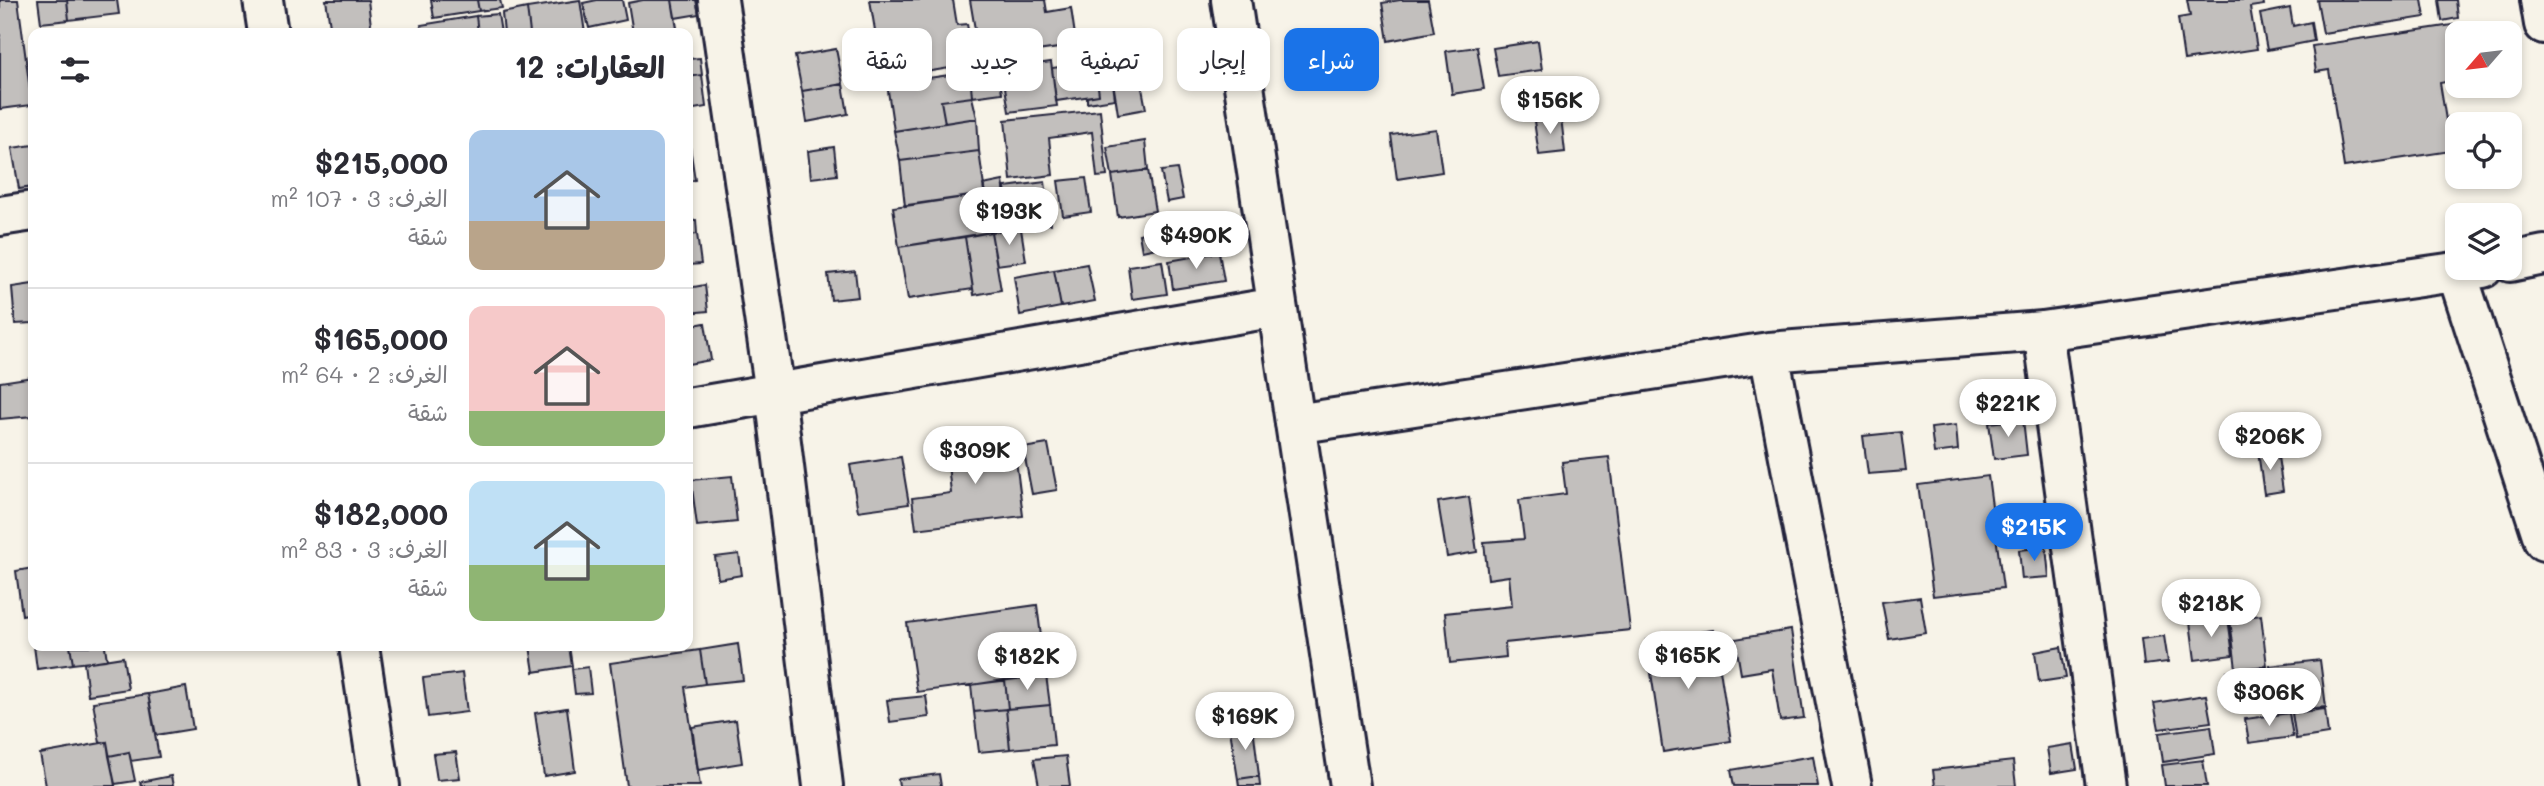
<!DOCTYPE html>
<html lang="ar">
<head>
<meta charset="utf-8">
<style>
	body { margin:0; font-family:Mali,"Playpen Sans Arabic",sans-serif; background:#f7f7f7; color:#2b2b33; direction:rtl; height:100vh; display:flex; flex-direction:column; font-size:26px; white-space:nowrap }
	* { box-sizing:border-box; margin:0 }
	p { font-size:23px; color:#7c7c81 }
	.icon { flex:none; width:38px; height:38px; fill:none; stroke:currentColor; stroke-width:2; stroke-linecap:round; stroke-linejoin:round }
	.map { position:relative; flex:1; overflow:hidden; direction:ltr }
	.drawer { position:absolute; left:28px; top:28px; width:665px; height:623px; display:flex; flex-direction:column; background:#fff; border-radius:14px; box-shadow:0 4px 10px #0003; direction:rtl }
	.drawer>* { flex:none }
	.hud { position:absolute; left:714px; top:28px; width:665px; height:63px; direction:rtl; display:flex; gap:14px }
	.needle { width:46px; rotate:242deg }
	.buttons { position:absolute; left:2445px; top:21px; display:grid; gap:14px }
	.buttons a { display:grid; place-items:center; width:77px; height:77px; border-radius:14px; background:#fff; box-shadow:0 4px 10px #0003; font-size:35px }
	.price { position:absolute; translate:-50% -60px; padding:0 16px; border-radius:24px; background:#fff; color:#222; font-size:23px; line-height:46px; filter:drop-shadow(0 2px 4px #0008) }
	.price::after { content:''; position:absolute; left:50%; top:42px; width:21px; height:16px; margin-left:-10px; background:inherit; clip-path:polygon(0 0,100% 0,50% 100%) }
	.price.on { background:#1a73e8; color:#fff }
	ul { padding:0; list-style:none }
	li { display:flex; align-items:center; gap:21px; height:175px; padding:0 28px }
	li+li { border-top:2px solid #e1e1e2 }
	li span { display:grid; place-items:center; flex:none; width:196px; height:140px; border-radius:14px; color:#555 }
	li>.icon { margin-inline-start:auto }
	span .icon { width:84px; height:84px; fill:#fffc; stroke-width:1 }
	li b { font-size:30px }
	h2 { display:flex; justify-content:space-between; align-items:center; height:84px; padding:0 28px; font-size:30px }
	.tag { padding:0 24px; border-radius:14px; background:#fff; box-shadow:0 4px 10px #0003; font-size:24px; line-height:63px }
	.tag.on { background:#1a73e8; color:#fff }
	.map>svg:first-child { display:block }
	.building { fill:#c2bfbd; stroke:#22223b; stroke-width:2 }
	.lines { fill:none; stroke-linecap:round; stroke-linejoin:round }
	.minor-casing { stroke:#22223b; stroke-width:44 }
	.minor { stroke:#f7f3e8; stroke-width:38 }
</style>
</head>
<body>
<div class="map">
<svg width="2544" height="786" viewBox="0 0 2544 786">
	<rect width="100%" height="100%" fill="#f7f3e8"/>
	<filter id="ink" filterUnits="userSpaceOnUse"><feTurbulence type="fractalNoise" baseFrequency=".0143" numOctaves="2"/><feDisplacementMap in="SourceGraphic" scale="14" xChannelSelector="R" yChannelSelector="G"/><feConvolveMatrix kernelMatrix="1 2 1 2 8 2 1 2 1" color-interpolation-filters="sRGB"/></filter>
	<g filter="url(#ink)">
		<path class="building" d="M 0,0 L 18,0 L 32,105 L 0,109 Z
			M 38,0 L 67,0 L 69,20 L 41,23 Z
			M 67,0 L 117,0 L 119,14 L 69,20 Z
			M 326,0 L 368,0 L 371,26 L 331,32 Z
			M 431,0 L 477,0 L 479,11 L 434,18 Z
			M 477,0 L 500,0 L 502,8 L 479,11 Z
			M 580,0 L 585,33 L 530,33 L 527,8 Z
			M 597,0 L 622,0 L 626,20 L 589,28 L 583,3 Z
			M 643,0 L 672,0 L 678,33 L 633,33 L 628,3 Z
			M 672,0 L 696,0 L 699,14 L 675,18 Z
			M 870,0 L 953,0 L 957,25 L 967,24 L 974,64 L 883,79 Z
			M 970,0 L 1045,0 L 1047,12 L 1071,8 L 1078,56 L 1060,59 L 1059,48 L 980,59 Z
			M 1400,0 L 1428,0 L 1434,32 L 1388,41 L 1382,3 Z
			M 2187,0 L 2263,0 L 2264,5 L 2250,7 L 2257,49 L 2184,60 L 2178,18 L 2190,16 Z
			M 2317,0 L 2422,0 L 2425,17 L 2323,33 Z
			M 2439,0 L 2456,0 L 2458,18 L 2442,21 Z
			M 527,8 L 530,33 L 504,33 L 502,13 Z
			M 2290,8 L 2293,26 L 2311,22 L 2314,41 L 2267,50 L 2260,14 Z
			M 498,14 L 501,33 L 478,33 L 476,16 Z
			M 476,16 L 478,33 L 422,33 L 421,25 Z
			M 2459,24 L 2457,80 L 2440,83 L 2451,151 L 2344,167 L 2329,70 L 2316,72 L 2312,46 Z
			M 1538,41 L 1542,70 L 1498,76 L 1493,48 Z
			M 1477,47 L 1484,89 L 1452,94 L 1446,51 Z
			M 836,49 L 843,84 L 802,91 L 795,56 Z
			M 700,58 L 702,75 L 688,77 L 688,59 Z
			M 1110,60 L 1115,99 L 1087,103 L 1087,97 L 1099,95 L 1095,62 Z
			M 1051,62 L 1057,106 L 1009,112 L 1002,69 Z
			M 1095,62 L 1099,95 L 1056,101 L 1052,68 Z
			M 998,68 L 1002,93 L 972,97 L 970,72 Z
			M 970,72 L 972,97 L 941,101 L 945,123 L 894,131 L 887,84 Z
			M 702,75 L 706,107 L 688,110 L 688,77 Z
			M 1140,78 L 1146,109 L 1118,114 L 1113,82 Z
			M 843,84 L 848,114 L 807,122 L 802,91 Z
			M 972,97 L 977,118 L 945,123 L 941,101 Z
			M 1100,110 L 1107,176 L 1097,177 L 1092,132 L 1049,138 L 1053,175 L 1011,180 L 1005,120 Z
			M 1561,117 L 1565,152 L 1539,155 L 1534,121 Z
			M 977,118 L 979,151 L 900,161 L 894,131 Z
			M 1436,129 L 1442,172 L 1397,179 L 1391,135 Z
			M 1145,141 L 1148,170 L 1112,175 L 1107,147 Z
			M 33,145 L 33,187 L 19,189 L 12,148 Z
			M 690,147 L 695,180 L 688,181 L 688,148 Z
			M 834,147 L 837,175 L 811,178 L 808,151 Z
			M 979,151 L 985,194 L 905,206 L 900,161 Z
			M 1177,169 L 1183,199 L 1167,202 L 1161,171 Z
			M 1148,170 L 1155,211 L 1118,217 L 1112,175 Z
			M 1086,178 L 1091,212 L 1063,216 L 1058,181 Z
			M 1003,181 L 1010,229 L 991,232 L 983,185 Z
			M 1045,182 L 1051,224 L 1010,229 L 1005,187 Z
			M 985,194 L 991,232 L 899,247 L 893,207 Z
			M 688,220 L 696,220 L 697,234 L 688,235 Z
			M 1021,229 L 1026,261 L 997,265 L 991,232 Z
			M 1157,230 L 1161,247 L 1142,251 L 1139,234 Z
			M 991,232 L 1001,290 L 974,295 L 965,237 Z
			M 697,234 L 701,264 L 688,265 L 688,235 Z
			M 965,237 L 973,289 L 908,299 L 899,247 Z
			M 1219,252 L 1224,281 L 1173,289 L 1169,261 Z
			M 1162,261 L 1167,294 L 1132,299 L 1128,266 Z
			M 1087,264 L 1095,301 L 1061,307 L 1054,270 Z
			M 1054,270 L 1061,307 L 1020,315 L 1014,277 Z
			M 855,271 L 858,297 L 831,300 L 828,274 Z
			M 33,284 L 33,323 L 15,324 L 12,287 Z
			M 705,285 L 708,311 L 688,313 L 688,288 Z
			M 705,323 L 711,360 L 688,364 L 688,326 Z
			M 33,377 L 33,416 L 0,419 L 0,382 Z
			M 2023,419 L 2027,455 L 1994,459 L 1989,423 Z
			M 1956,425 L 1958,450 L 1934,453 L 1931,428 Z
			M 1901,432 L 1906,471 L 1868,474 L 1863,436 Z
			M 1013,436 L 1023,516 L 916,529 L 912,498 L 951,493 L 946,445 Z
			M 1048,444 L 1057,490 L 1032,494 L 1023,448 Z
			M 2277,450 L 2283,491 L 2264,494 L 2258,452 Z
			M 901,457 L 909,504 L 858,511 L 850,465 Z
			M 1609,457 L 1630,630 L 1505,643 L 1506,657 L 1450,663 L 1445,613 L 1512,606 L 1509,576 L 1488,579 L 1484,542 L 1524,539 L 1519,500 L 1566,494 L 1562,462 Z
			M 732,476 L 737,522 L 697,526 L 691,480 Z
			M 1988,476 L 2003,588 L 1933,596 L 1918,485 Z
			M 1469,497 L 1477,552 L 1447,557 L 1438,502 Z
			M 2046,547 L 2049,577 L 2022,579 L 2019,550 Z
			M 739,554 L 742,575 L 718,579 L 715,557 Z
			M 33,568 L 33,613 L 22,615 L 16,571 Z
			M 1920,597 L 1926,633 L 1889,639 L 1882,602 Z
			M 1037,605 L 1046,675 L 917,692 L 907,623 Z
			M 2261,615 L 2267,666 L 2236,669 L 2230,619 Z
			M 2228,618 L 2233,655 L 2195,660 L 2190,622 Z
			M 1714,630 L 1731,741 L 1663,752 L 1646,640 Z
			M 1791,630 L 1804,718 L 1780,721 L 1772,669 L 1741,674 L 1735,639 Z
			M 2164,636 L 2168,662 L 2144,665 L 2141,639 Z
			M 738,644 L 743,680 L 705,684 L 700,650 Z
			M 34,646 L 70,646 L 73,664 L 37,669 Z
			M 70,646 L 105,646 L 107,660 L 73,664 Z
			M 530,646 L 569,646 L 572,666 L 534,672 Z
			M 2061,647 L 2066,678 L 2039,682 L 2035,652 Z
			M 700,650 L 705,684 L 685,687 L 700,786 L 627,786 L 610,663 Z
			M 123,657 L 128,689 L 88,695 L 84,663 Z
			M 2320,660 L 2326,707 L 2275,712 L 2270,666 Z
			M 588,667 L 591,693 L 575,694 L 572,669 Z
			M 2267,667 L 2271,705 L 2231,710 L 2227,672 Z
			M 462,673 L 467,712 L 428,717 L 423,678 Z
			M 1046,675 L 1050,705 L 1008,709 L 1005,680 Z
			M 1005,680 L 1008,709 L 974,712 L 971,685 Z
			M 186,687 L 193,729 L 156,735 L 148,694 Z
			M 148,694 L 159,757 L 131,761 L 129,752 L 109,756 L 107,742 L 100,743 L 93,702 Z
			M 2206,695 L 2211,722 L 2159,729 L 2154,703 Z
			M 926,696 L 929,717 L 890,722 L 887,700 Z
			M 1050,705 L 1054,745 L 1010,749 L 1006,709 Z
			M 567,708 L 575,771 L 544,776 L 535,713 Z
			M 1006,709 L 1010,749 L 979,752 L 974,712 Z
			M 2325,709 L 2328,734 L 2296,739 L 2292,713 Z
			M 2289,713 L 2293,737 L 2249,743 L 2245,719 Z
			M 736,720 L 742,763 L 698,770 L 692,727 Z
			M 1253,726 L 1259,776 L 1238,779 L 1230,730 Z
			M 2211,726 L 2215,754 L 2163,762 L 2159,733 Z
			M 107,742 L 115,786 L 46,786 L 40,754 Z
			M 2073,744 L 2077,769 L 2051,773 L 2047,748 Z
			M 129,752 L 135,781 L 115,784 L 109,756 Z
			M 456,752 L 460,778 L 437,780 L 433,754 Z
			M 1066,756 L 1070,786 L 1039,786 L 1034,759 Z
			M 1813,756 L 1818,786 L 1734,786 L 1731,770 Z
			M 2203,760 L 2207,786 L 2165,786 L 2162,765 Z
			M 2013,761 L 2016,786 L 1935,786 L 1933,770 Z
			M 939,774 L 941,786 L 899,786 L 898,779 Z
			M 171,776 L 173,786 L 141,786 L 140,782 Z
			M 1259,776 L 1260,786 L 1239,786 L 1238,779 Z"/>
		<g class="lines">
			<g class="minor-casing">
				<path id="minor" d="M 263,0 L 268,33
					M 718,0 L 775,393 L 823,786
					M 1231,0 L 1350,786
					M 2540,0 L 2544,24
					M 0,216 L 33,211
					M 2510,262 L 2544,255
					M 2457,273 L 2544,541
					M 2043,331 L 2106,786
					M 1769,352 L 1852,786
					M 688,408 L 1277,307
					M 1295,424 L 1769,352 L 2043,331 L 2483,268
					M 359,646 L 380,786"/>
			</g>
			<use href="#minor" class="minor"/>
		</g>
	</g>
</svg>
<div class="buttons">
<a><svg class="needle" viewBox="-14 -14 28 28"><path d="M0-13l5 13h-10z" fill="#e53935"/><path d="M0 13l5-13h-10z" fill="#7c7c81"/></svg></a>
<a><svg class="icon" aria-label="locate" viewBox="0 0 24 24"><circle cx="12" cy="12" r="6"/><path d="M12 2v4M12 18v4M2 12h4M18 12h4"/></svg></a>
<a><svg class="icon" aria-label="layers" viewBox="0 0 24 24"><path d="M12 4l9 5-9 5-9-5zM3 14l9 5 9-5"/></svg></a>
</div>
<b class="price" style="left:1550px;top:136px">$156K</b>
<b class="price" style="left:1009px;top:247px">$193K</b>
<b class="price" style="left:1196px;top:271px">$490K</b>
<b class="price" style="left:2008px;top:439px">$221K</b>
<b class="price" style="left:2270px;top:472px">$206K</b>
<b class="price" style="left:975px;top:486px">$309K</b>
<b class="price on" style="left:2034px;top:563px">$215K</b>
<b class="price" style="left:2211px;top:639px">$218K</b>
<b class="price" style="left:1688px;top:691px">$165K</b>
<b class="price" style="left:1027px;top:692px">$182K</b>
<b class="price" style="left:2269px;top:728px">$306K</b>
<b class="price" style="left:1245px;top:752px">$169K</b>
<div class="hud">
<a class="tag on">شراء</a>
<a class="tag">إيجار</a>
<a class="tag">تصفية</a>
<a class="tag">جديد</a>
<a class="tag">شقة</a>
</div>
<section class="drawer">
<h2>العقارات: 12<svg class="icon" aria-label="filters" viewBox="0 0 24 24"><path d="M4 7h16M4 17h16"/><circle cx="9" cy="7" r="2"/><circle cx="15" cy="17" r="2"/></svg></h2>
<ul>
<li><span style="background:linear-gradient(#a9c7e8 65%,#b9a48a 0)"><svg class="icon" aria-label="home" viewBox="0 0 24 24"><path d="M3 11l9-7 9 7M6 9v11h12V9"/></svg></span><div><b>$215,000</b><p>الغرف: 3 · 107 m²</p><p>شقة</p></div></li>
<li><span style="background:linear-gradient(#f6c9c9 75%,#8fb573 0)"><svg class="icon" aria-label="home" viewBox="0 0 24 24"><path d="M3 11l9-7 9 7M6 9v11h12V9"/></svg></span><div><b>$165,000</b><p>الغرف: 2 · 64 m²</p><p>شقة</p></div></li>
<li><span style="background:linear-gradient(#bfe0f5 60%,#8fb573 0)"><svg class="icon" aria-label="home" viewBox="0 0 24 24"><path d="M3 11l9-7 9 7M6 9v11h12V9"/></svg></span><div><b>$182,000</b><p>الغرف: 3 · 83 m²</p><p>شقة</p></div></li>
</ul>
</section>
</div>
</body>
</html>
